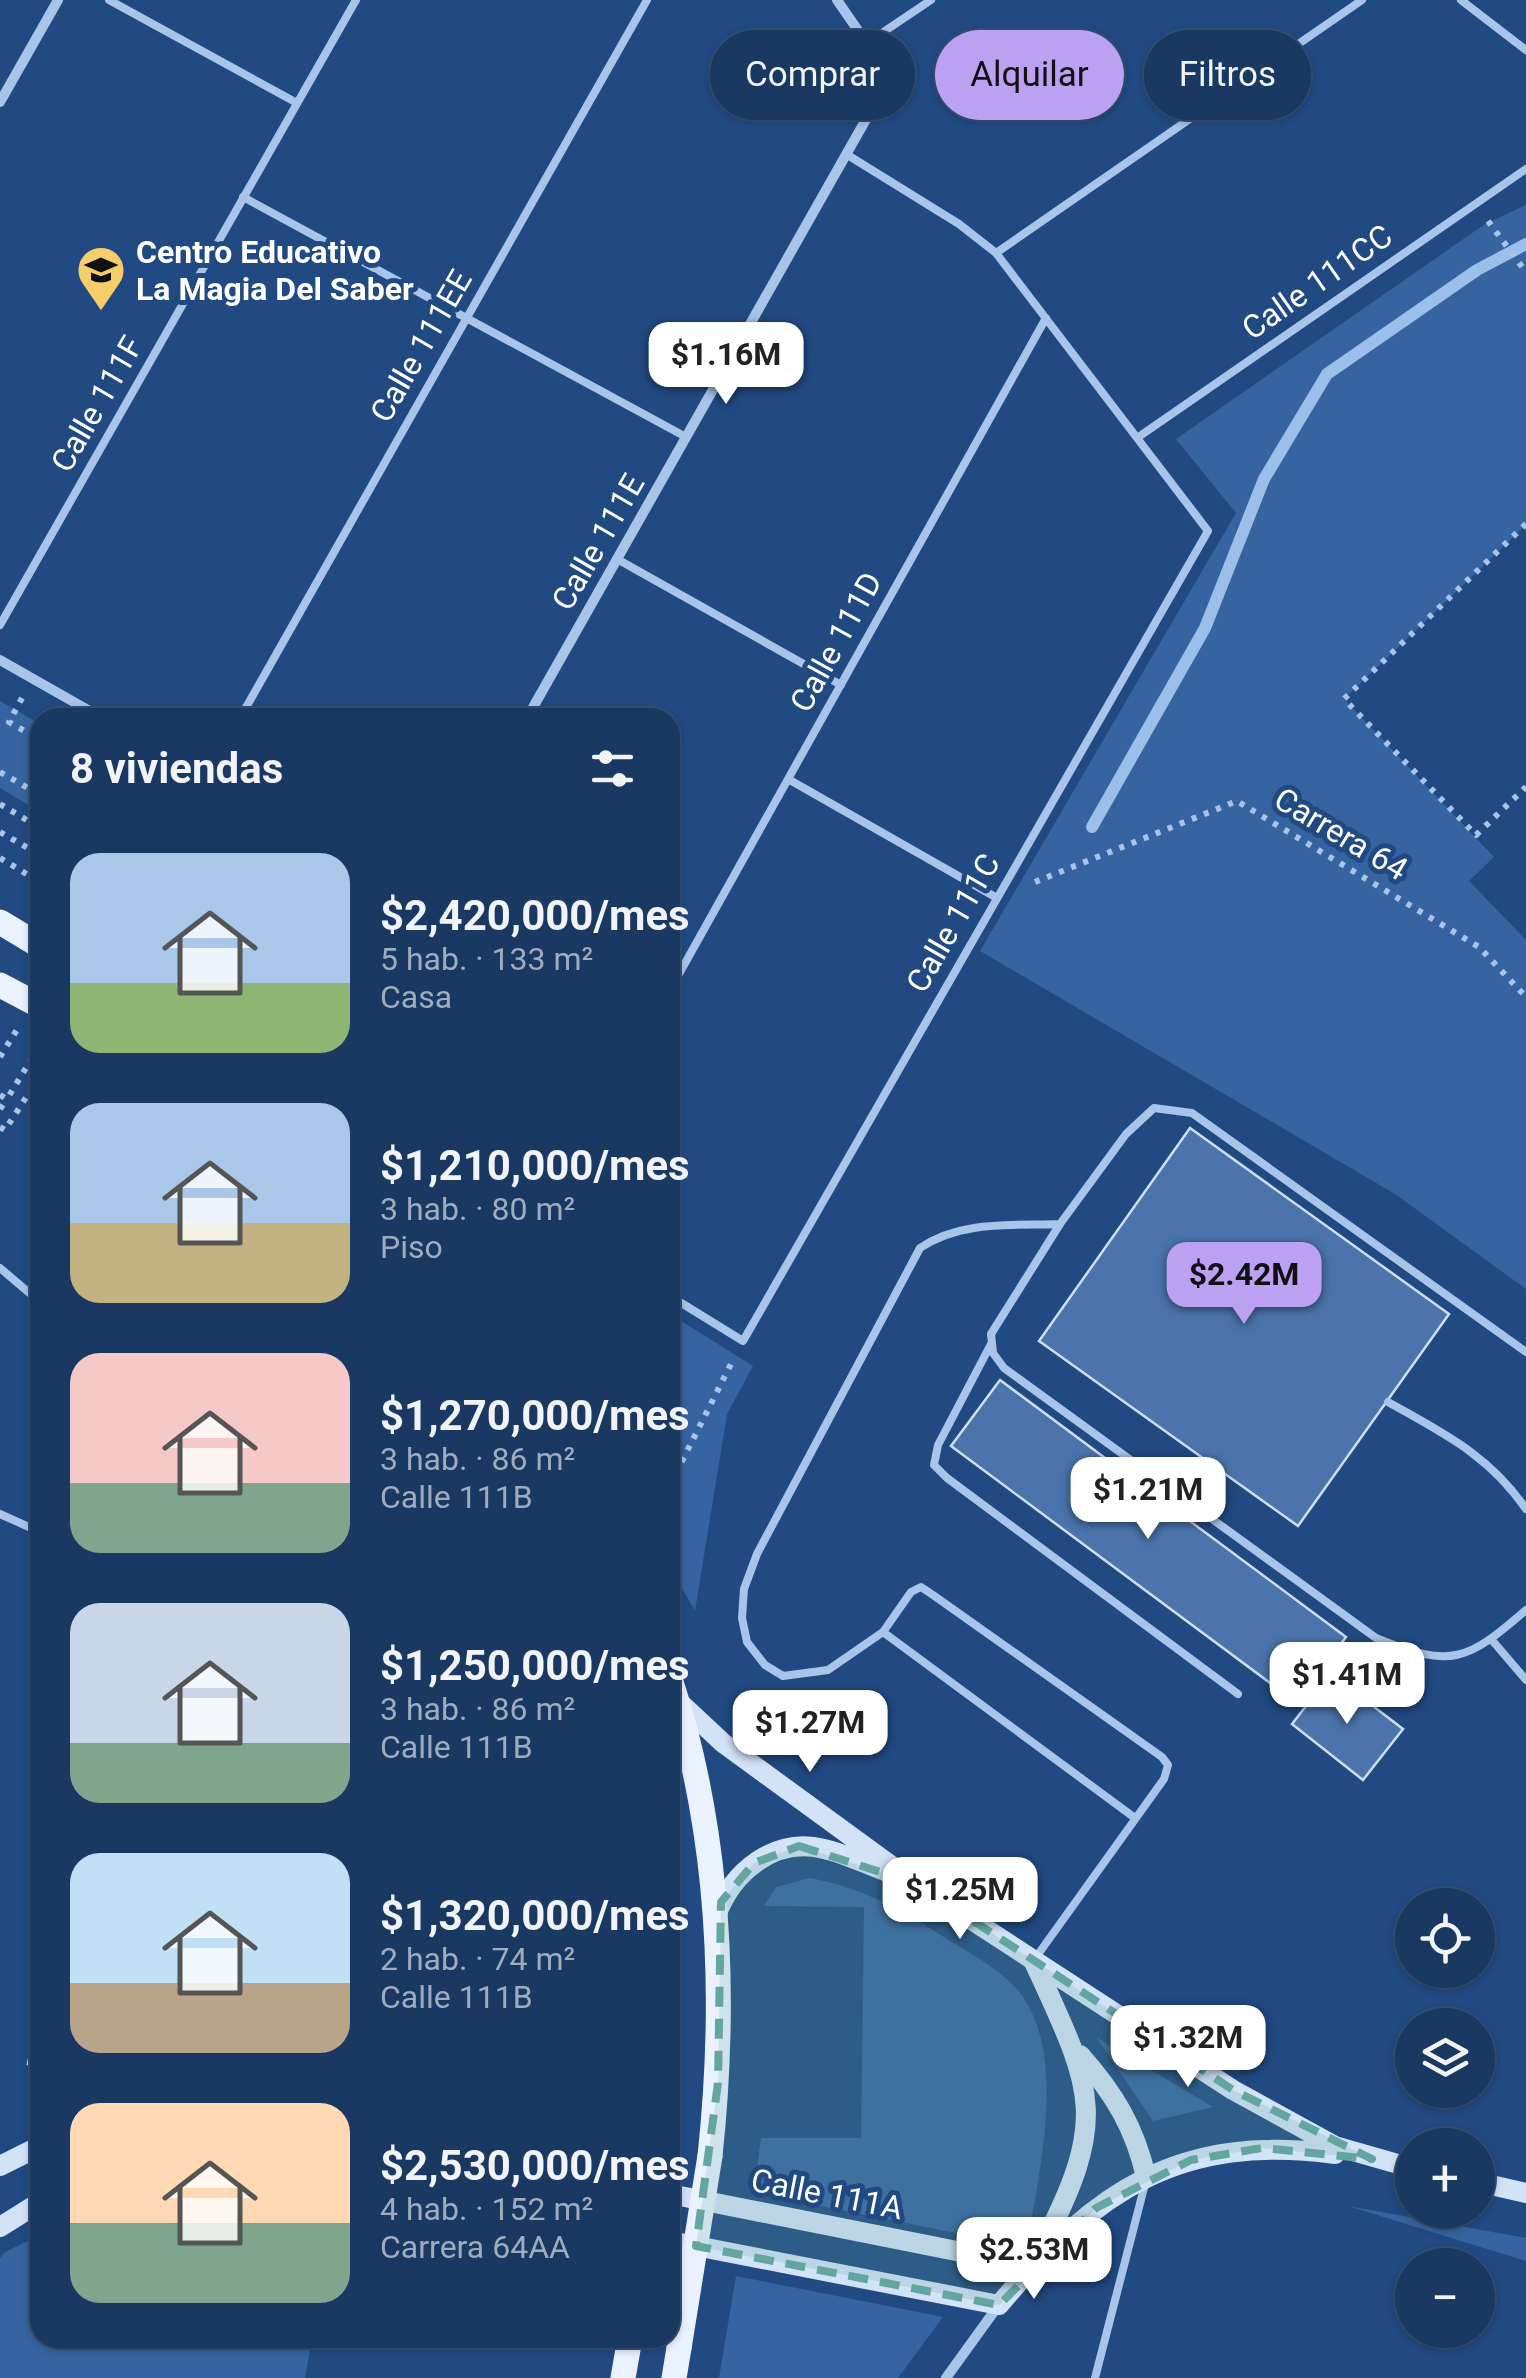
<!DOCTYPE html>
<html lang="es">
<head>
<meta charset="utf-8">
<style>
	body { margin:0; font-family:Roboto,sans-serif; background:#26436b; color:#f1f3f6; height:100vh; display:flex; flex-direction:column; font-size:38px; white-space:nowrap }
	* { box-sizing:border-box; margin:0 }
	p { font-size:32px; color:#9facbe }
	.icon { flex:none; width:55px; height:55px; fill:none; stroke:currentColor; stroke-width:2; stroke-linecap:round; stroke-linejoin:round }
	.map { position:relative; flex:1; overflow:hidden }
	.side { position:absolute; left:30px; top:708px; width:650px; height:1640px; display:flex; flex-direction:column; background:#193862; border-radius:30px; box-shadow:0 2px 8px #0004,0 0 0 2px #375277 }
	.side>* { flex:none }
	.top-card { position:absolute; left:710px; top:30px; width:665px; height:90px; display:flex; gap:20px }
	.tools { position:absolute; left:1395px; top:1888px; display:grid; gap:20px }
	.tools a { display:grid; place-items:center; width:100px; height:100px; border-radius:50%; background:#193862; box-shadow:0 2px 8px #0004,0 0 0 2px #375277; font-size:50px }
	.price { position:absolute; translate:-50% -85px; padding:0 22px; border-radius:20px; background:#fff; color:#222; font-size:32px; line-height:65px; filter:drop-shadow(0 2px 5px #0008) }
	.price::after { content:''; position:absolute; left:50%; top:60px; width:30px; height:22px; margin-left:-15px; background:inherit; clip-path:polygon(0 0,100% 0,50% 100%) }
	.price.active { background:#bca0f2; color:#111 }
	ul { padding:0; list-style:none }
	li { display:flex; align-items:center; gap:30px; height:250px; padding:0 40px }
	li span { display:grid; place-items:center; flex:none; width:280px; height:200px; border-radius:30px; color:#555 }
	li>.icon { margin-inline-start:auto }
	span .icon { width:120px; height:120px; fill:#fffc; stroke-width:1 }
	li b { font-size:42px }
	h2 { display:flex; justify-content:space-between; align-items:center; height:120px; padding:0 40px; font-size:42px }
	.pill { padding:0 35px; border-radius:45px; background:#193862; box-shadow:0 2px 8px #0004,0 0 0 2px #375277; font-size:35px; line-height:90px }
	.pill.active { background:#bca0f2; color:#111 }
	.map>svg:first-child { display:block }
	.green { fill:#3564a0 }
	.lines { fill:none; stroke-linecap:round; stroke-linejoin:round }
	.stream { stroke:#9bbfe9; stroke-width:12 }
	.building { fill:#4a74ab; stroke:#ccdff6; stroke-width:2.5 }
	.path { stroke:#a8c4e8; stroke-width:6; stroke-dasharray:5 8; stroke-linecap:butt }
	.lane { stroke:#a8c4e8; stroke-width:8 }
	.street { stroke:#a8c4e8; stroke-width:10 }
	.secondary { stroke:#d2e2f7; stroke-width:20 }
	.primary { stroke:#eaf2fe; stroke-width:25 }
	.primary-bridge { stroke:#eaf2fe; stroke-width:25 }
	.marked { fill:#63a6a1; fill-opacity:0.2; stroke:#63a6a1; stroke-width:8; stroke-dasharray:20 12; stroke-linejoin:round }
	.labels { text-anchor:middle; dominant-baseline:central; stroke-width:10; stroke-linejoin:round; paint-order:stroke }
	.poi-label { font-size:32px; font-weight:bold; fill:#fff; stroke:#214a82; text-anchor:start }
	.street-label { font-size:32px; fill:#fff; stroke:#214a82 }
</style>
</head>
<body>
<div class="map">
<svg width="1526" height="2378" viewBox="0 0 1526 2378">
	<rect width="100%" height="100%" fill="#214a82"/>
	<path class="green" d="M 1526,205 L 1526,525 L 1344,699 L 1494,857 L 1469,881 L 1526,940 L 1526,1289 L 1395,1194 L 980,951 L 1236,513 L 1176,439 L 1485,224 Z
		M 0,701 L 40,724 L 40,812 L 0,788 Z
		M 670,1314 L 753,1366 L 727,1414 L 695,1611 L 670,1568 Z
		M 809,1878 C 861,1887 903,1910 947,1939 C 973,1955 1008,1973 1025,2000 C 1066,2065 1038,2175 1027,2247 L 754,2193 L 761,2138 L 861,2138 L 864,1907 L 764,1906 L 776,1887 Z
		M 1096,2037 L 1213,2107 L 1153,2121 Z
		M 1348,2206 L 1526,2238 L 1526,2261 Z
		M 40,2235 L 40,2338 L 312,2338 L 305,2378 L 0,2378 L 0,2258 L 5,2252 Z
		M 736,2276 L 943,2317 L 898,2378 L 719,2378 Z"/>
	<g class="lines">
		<path class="stream" d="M 1092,827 L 1205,628 L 1264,479 L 1327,374 L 1477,270 L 1526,244"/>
	</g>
	<path class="building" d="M 1190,1128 L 1449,1314 L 1298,1526 L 1039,1341 Z
		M 1000,1380 L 1346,1637 L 1297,1703 L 951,1446 Z
		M 1331,1674 L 1403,1729 L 1363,1780 L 1292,1724 Z
		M 40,2005 L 40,2066 L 28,2064 Z"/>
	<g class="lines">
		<path class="path" d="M 1488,221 L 1526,272
			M 1526,524 L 1344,699 L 1476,835 L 1526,787
			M 22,698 L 9,722 L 40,740
			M 0,772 L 40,795
			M 0,804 L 40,828
			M 0,832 L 40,855
			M 0,858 L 40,882
			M 1035,882 L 1237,801 L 1479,947 L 1526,997
			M 0,1057 L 18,1028
			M 0,1095 L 7,1099 L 40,1045
			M 0,1109 L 7,1099
			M 0,1127 L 5,1130 L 40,1076
			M 670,1485 L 733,1360"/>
		<path class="lane" d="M 109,0 L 297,103
			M 1461,0 L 1526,50
			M 867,43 L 931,0
			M 243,197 L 686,437
			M 996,253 L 1362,0
			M 1137,438 L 1526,169
			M 617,559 L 841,685
			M 0,625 L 356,0
			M 240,718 L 647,0
			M 788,779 L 997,898
			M 670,990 L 1046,318
			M 0,1268 L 40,1302
			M 670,1296 L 743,1341 L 1208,531 L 996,253 L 959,224 L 846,154
			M 991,1344 L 938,1445 L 934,1465 L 947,1478 L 1238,1694
			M 1526,1352 L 1192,1113 L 1154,1108 L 1126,1134 L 1060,1224 L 991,1334 L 993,1353 L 1004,1368 L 1376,1638 C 1452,1669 1467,1661 1526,1610
			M 1388,1402 C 1443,1433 1489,1455 1526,1509
			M 0,1514 L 40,1532
			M 883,1632 L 828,1670 L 783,1676 L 765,1665 L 747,1642 L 742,1618 L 744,1589 L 757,1554 L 920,1248 C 961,1220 1012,1226 1060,1224
			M 1491,1639 L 1526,1680
			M 1034,1960 L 1164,1779 L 1168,1765 L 1162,1757 L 933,1595 L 921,1587 L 911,1592 L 883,1632 L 1135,1818
			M 1095,2378 L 1145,2184"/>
		<path class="street" d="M 0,102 L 58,0
			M 0,660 L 102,718
			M 527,718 L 890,77 L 837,0
			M 946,2378 L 998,2306"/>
		<path class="secondary" d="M 677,1700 L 723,1743 L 915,1883 L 1233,2090 L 1335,2146 L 1412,2168
			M 716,1916 C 732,1872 775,1836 824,1849 C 846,1854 868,1865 890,1873
			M 1034,1962 C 1093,2090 1110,2117 1041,2248
			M 1080,2055 C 1114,2093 1135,2128 1146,2177
			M 0,2166 L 40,2146
			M 1478,2182 L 1526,2193
			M 670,2194 L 1032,2266
			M 0,2227 L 40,2202
			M 670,2241 L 999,2305 C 1096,2190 1180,2133 1335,2154"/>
		<path class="primary" d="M 0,922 L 40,946
			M 0,985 L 40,1006
			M 670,1679 C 720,1832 727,1996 710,2156
			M 623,2378 L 630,2338
			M 674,2378 L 679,2348"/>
		<path class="primary-bridge" d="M 679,2348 L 710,2156"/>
	</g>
	<path class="marked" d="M 799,1846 L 915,1883 L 1233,2090 L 1372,2159 L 1262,2148 L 1191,2160 L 1096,2208 L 999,2305 L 696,2246 L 718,2083 L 721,1902 L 754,1863 Z"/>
	<defs>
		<g id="school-pin" transform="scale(2.5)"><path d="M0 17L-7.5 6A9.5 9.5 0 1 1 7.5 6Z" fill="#f5ce69" stroke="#214a82"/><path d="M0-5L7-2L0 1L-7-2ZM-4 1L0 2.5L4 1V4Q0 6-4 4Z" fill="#111"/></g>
	</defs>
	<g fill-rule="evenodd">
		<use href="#school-pin" x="101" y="270"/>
	</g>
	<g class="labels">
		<g class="poi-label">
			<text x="136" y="252">Centro Educativo<tspan x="136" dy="37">La Magia Del Saber</tspan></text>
		</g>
		<g class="street-label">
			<text transform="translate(1317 282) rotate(-35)">Calle 111CC</text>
			<text transform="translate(421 346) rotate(-60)">Calle 111EE</text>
			<text transform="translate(97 404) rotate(-60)">Calle 111F</text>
			<text transform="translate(598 542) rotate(-60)">Calle 111E</text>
			<text transform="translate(836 642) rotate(-61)">Calle 111D</text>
			<text transform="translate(1341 834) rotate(31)">Carrera 64</text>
			<text transform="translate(953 923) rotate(-60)">Calle 111C</text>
			<text transform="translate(827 2194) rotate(11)">Calle 111A</text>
		</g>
	</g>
</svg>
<div class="tools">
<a><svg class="icon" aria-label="locate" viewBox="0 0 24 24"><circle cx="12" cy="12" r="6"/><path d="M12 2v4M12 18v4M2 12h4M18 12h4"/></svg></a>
<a><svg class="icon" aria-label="layers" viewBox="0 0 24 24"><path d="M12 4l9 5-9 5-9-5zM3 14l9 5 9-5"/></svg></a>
<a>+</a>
<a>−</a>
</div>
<b class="price" style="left:726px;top:407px">$1.16M</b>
<b class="price active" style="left:1244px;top:1327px">$2.42M</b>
<b class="price" style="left:1148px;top:1542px">$1.21M</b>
<b class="price" style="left:1347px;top:1727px">$1.41M</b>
<b class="price" style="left:810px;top:1775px">$1.27M</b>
<b class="price" style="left:960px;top:1942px">$1.25M</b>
<b class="price" style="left:1188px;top:2090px">$1.32M</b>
<b class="price" style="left:1034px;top:2302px">$2.53M</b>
<div class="top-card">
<a class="pill">Comprar</a>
<a class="pill active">Alquilar</a>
<a class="pill">Filtros</a>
</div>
<section class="side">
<h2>8 viviendas<svg class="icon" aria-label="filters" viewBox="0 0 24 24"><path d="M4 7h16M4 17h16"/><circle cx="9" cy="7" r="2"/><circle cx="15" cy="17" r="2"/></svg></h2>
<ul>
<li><span style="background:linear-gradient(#a9c7e8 65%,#8fb573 0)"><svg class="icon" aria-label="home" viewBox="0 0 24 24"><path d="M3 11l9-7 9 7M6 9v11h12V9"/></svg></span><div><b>$2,420,000/mes</b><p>5 hab. · 133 m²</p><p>Casa</p></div></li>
<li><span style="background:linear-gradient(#a9c7e8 60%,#c2b280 0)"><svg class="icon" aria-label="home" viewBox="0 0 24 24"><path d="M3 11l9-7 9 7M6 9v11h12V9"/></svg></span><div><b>$1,210,000/mes</b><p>3 hab. · 80 m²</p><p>Piso</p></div></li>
<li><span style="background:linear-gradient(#f6c9c9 65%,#7fa58c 0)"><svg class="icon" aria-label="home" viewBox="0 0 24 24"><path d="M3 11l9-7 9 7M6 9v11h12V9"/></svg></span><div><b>$1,270,000/mes</b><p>3 hab. · 86 m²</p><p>Calle 111B</p></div></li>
<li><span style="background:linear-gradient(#c9d6e8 70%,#7fa58c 0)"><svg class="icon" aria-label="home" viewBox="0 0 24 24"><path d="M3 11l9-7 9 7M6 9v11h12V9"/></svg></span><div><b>$1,250,000/mes</b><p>3 hab. · 86 m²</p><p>Calle 111B</p></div></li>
<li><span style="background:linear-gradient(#bfe0f5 65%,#b9a48a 0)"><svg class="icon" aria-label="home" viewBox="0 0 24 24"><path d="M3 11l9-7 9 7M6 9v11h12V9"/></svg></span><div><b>$1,320,000/mes</b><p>2 hab. · 74 m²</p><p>Calle 111B</p></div></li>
<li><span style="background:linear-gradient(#ffd9b3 60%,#7fa58c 0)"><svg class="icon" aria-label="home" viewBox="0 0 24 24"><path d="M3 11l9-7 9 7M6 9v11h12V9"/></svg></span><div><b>$2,530,000/mes</b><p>4 hab. · 152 m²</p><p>Carrera 64AA</p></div></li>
</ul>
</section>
</div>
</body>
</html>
